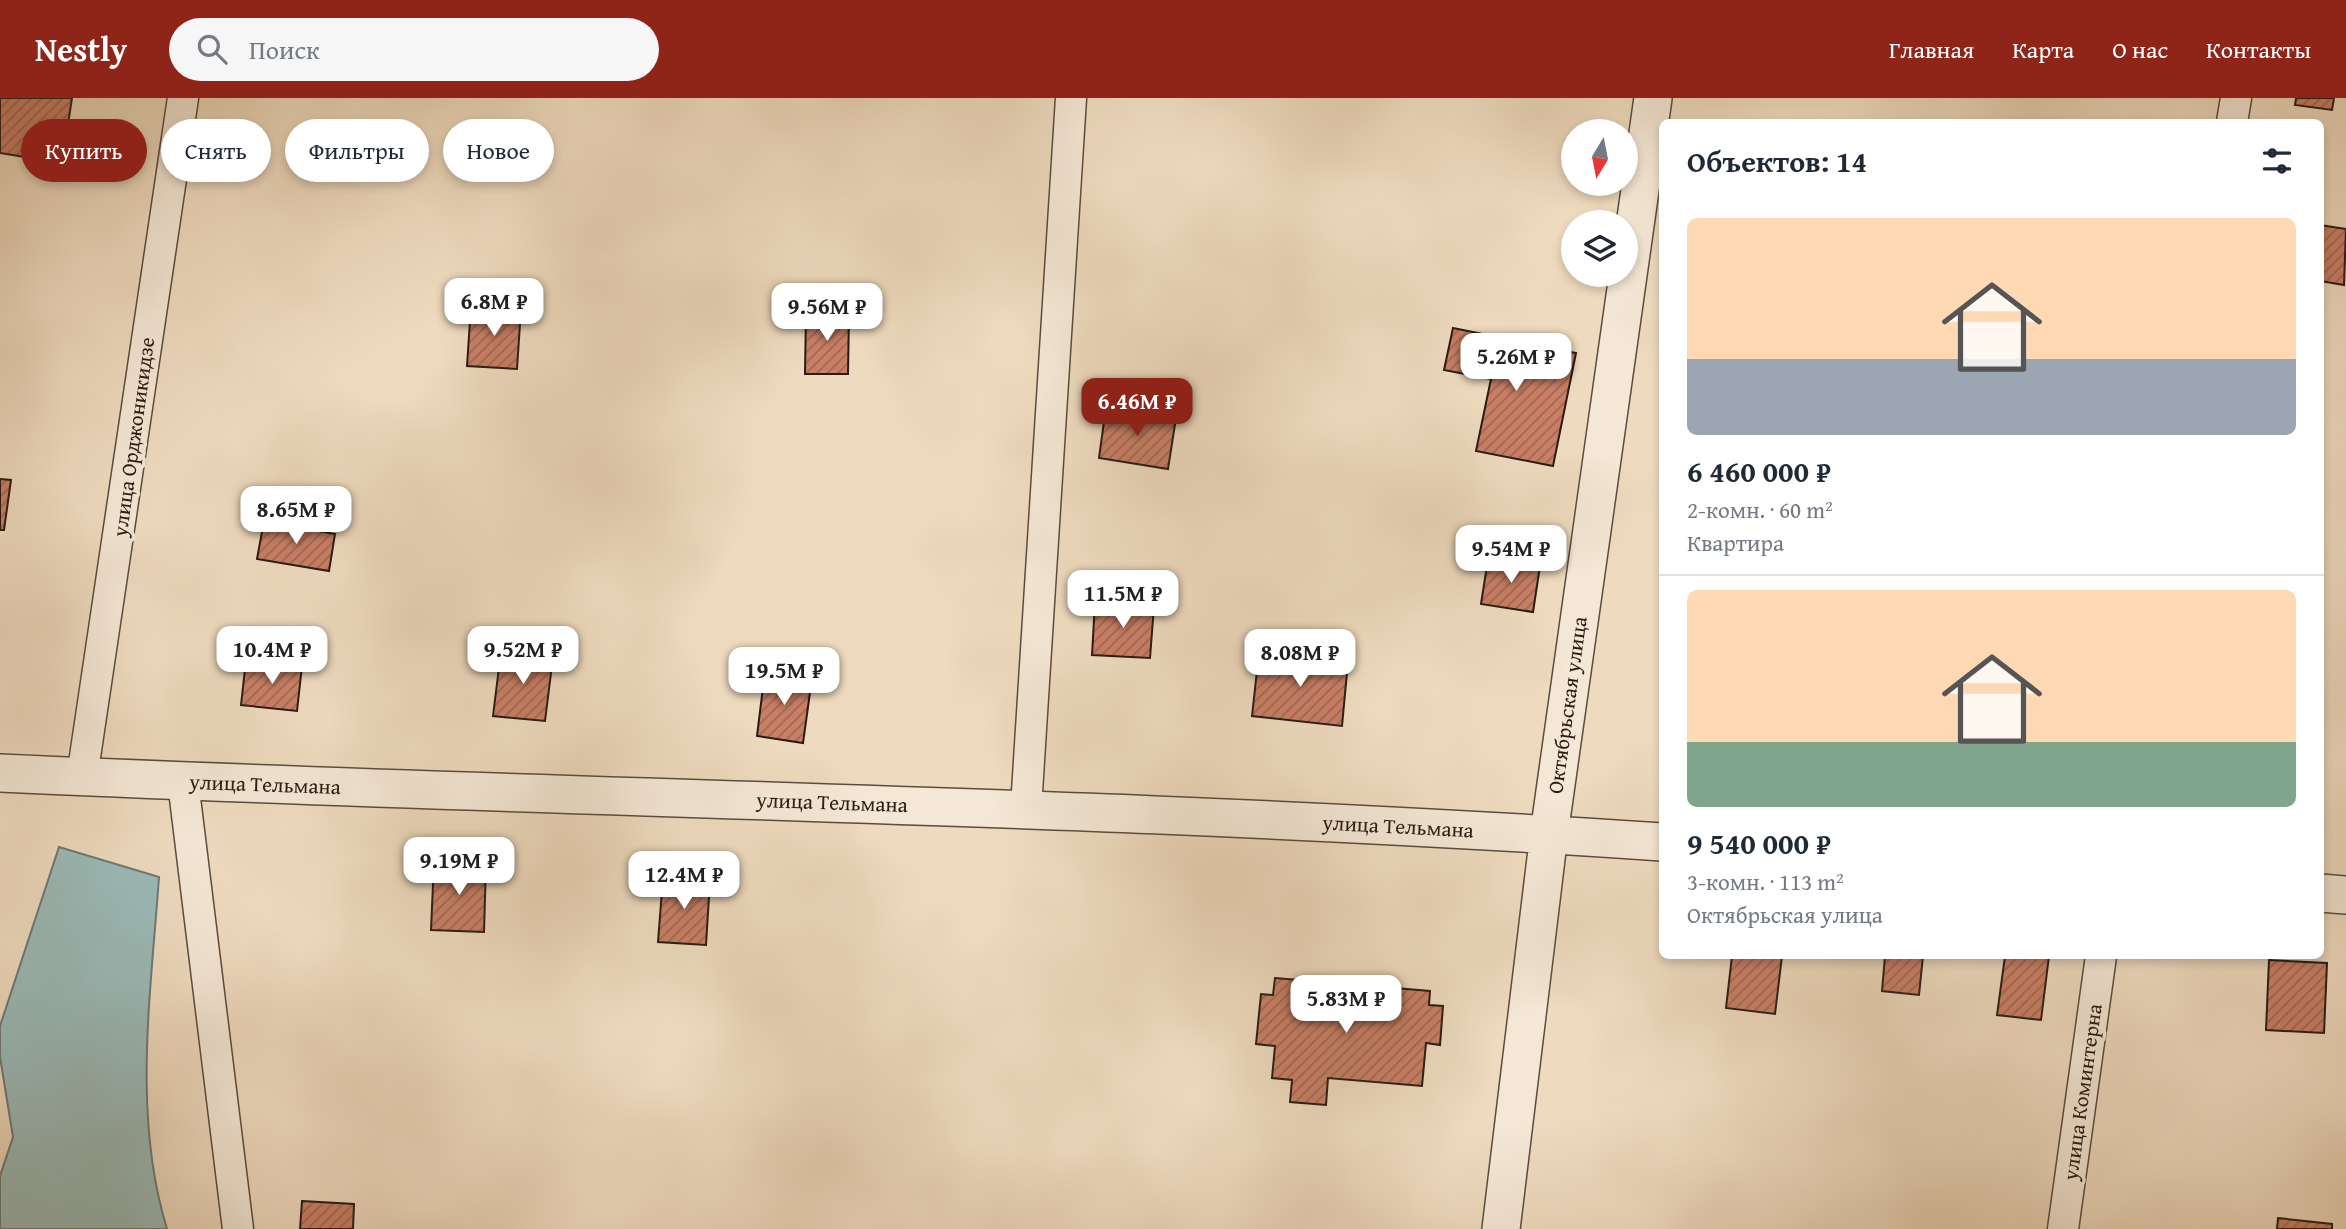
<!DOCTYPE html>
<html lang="ru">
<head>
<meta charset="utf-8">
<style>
	body { margin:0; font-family:"Gentium Book Plus",serif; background:#f6f6f7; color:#1f2937; height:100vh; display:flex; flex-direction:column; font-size:26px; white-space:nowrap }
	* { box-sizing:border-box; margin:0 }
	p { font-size:23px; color:#747a83 }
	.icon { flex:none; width:38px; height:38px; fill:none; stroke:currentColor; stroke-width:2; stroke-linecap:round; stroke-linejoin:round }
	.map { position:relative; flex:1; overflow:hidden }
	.side { position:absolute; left:1659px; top:21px; width:665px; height:840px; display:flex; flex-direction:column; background:#fff; border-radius:10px; box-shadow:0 4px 10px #0003 }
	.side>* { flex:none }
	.top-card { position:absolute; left:21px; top:21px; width:665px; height:63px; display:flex; gap:14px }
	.needle { width:46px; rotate:190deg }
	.buttons { position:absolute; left:1561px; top:21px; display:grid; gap:14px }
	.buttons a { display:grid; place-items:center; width:77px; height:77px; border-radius:50%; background:#fff; box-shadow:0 4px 10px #0003; font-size:35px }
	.price { position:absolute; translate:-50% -60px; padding:0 16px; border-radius:14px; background:#fff; color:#222; font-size:23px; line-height:46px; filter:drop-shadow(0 2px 4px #0008) }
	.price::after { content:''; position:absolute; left:50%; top:42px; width:21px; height:16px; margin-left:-10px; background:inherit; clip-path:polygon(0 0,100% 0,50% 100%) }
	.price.selected { background:#8f2418; color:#fff }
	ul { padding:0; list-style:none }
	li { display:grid; align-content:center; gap:14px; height:371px; padding:0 28px }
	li+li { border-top:2px solid #e0e1e3 }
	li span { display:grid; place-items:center; height:217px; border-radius:10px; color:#555 }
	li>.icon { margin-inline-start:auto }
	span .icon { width:126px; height:126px; fill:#fffc; stroke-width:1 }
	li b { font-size:30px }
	h2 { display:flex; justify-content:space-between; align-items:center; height:84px; padding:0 28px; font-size:30px }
	.tag { padding:0 24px; border-radius:32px; background:#fff; box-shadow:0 4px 10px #0003; font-size:24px; line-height:63px }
	.tag.selected { background:#8f2418; color:#fff }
	header { display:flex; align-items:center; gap:42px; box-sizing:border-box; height:98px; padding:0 35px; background:#8f2418; color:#fff }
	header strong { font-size:33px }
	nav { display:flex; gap:38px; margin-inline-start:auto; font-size:24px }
	.search { width:490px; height:63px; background:#f6f6f7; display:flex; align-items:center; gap:18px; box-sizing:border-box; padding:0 24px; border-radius:38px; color:#747a83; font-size:26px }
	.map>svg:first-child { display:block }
	.water { fill:#9bbab7; stroke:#6d7b76; stroke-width:2 }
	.building { fill:url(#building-hatch); stroke:#281c14; stroke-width:2 }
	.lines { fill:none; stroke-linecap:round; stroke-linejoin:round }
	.minor-casing { stroke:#5a4c3e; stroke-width:33 }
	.tertiary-casing { stroke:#5a4c3e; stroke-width:40 }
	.minor { stroke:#f4e7d5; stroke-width:30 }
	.tertiary { stroke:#f4e7d5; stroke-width:37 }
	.labels { text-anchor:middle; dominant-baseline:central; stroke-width:7; stroke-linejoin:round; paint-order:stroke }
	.street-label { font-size:21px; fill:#281c14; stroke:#f4e7d5 }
</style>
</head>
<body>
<header>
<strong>Nestly</strong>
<div class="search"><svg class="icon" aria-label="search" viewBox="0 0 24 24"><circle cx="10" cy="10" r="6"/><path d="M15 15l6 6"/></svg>Поиск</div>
<nav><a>Главная</a><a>Карта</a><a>О нас</a><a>Контакты</a></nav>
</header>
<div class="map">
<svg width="2346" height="1131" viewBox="0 0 2346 1131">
	<defs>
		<pattern id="building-hatch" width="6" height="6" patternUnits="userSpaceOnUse" patternTransform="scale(1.75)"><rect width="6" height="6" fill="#c87f66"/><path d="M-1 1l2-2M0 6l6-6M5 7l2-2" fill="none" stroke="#a26753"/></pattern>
	</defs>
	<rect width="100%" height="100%" fill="#eedabe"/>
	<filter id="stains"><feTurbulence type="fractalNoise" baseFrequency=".00286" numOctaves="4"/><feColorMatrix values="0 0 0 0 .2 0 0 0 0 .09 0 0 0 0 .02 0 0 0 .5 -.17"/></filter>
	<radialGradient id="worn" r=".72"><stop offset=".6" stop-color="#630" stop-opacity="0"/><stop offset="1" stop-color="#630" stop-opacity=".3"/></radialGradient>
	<path class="water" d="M 59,749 L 159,779 C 151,895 132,1017 167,1131 L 0,1131 L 0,1078 L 13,1039 L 0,959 L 0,928 Z"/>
	<path class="building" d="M 0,0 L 72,0 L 62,65 L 0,55 Z
		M 2296,0 L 2334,0 L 2332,12 L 2295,7 Z
		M 2320,127 L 2346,131 L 2344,187 L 2320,183 Z
		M 471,208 L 521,211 L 517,271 L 467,268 Z
		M 806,214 L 849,215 L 848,276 L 805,276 Z
		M 1453,230 L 1576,255 L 1553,368 L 1476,353 L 1491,281 L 1444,272 Z
		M 1106,309 L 1176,320 L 1168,371 L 1099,360 Z
		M 0,381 L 11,382 L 4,432 L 0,432 Z
		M 264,423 L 335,436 L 329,473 L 257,461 Z
		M 1488,461 L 1540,468 L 1533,514 L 1481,506 Z
		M 1095,504 L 1154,508 L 1150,560 L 1092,557 Z
		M 501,553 L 553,559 L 545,623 L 493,618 Z
		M 1259,554 L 1348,564 L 1342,628 L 1252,618 Z
		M 246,562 L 302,568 L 297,613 L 241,607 Z
		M 765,573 L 812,580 L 803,645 L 757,638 Z
		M 434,764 L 486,766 L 484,834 L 431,832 Z
		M 663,779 L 710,783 L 706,847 L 658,844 Z
		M 1732,858 L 1782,858 L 1775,916 L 1726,910 Z
		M 1885,858 L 1923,858 L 1919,897 L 1882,893 Z
		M 2005,858 L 2049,858 L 2041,922 L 1997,917 Z
		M 2269,862 L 2327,865 L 2324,935 L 2266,932 Z
		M 1275,880 L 1430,893 L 1429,907 L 1443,908 L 1440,947 L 1426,945 L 1422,988 L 1328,980 L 1326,1007 L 1290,1004 L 1292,982 L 1272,980 L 1275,948 L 1256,946 L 1261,896 L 1273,897 Z
		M 302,1103 L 354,1106 L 353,1131 L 300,1131 Z
		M 2278,1120 L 2332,1126 L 2332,1131 L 2277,1131 Z"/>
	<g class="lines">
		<g class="minor-casing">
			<path id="minor" d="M 2232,24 L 2236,0
				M 82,679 L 183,0
				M 183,684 L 238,1131
				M 1026,710 L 1071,0
				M 2063,1131 L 2101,858"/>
		</g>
		<g class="tertiary-casing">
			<path id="tertiary" d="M 0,675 C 554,701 1109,706 1662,744
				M 2320,795 L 2346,797
				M 1501,1131 L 1549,736 L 1653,0"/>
		</g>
		<use href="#minor" class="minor"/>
		<use href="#tertiary" class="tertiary"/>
	</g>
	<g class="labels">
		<g class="street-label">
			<text transform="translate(133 339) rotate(-82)">улица Орджоникидзе</text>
			<text transform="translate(1567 607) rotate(-82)">Октябрьская улица</text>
			<text transform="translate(265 686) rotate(2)">улица Тельмана</text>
			<text transform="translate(832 704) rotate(2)">улица Тельмана</text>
			<text transform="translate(1398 728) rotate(3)">улица Тельмана</text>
			<text transform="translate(2082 994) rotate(-82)">улица Коминтерна</text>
		</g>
	</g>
	<rect width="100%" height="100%" filter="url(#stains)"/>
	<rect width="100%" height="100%" fill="url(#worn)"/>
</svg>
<div class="buttons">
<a><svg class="needle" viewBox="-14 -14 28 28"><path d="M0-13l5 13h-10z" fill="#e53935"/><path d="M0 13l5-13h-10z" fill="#747a83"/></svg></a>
<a><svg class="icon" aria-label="layers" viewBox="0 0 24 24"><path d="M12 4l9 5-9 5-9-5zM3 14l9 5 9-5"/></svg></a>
</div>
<b class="price" style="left:494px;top:240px">6.8M ₽</b>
<b class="price" style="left:827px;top:245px">9.56M ₽</b>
<b class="price" style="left:1516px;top:295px">5.26M ₽</b>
<b class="price selected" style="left:1137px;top:340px">6.46M ₽</b>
<b class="price" style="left:296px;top:448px">8.65M ₽</b>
<b class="price" style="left:1511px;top:487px">9.54M ₽</b>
<b class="price" style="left:1123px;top:532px">11.5M ₽</b>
<b class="price" style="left:272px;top:588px">10.4M ₽</b>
<b class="price" style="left:523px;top:588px">9.52M ₽</b>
<b class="price" style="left:1300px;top:591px">8.08M ₽</b>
<b class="price" style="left:784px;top:609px">19.5M ₽</b>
<b class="price" style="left:459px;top:799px">9.19M ₽</b>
<b class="price" style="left:684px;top:813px">12.4M ₽</b>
<b class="price" style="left:1346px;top:937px">5.83M ₽</b>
<div class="top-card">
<a class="tag selected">Купить</a>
<a class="tag">Снять</a>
<a class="tag">Фильтры</a>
<a class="tag">Новое</a>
</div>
<section class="side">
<h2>Объектов: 14<svg class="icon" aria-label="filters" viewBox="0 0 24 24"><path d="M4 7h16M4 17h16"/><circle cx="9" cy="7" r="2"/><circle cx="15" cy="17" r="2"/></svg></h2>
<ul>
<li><span style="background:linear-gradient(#ffd9b3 65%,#9aa5b1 0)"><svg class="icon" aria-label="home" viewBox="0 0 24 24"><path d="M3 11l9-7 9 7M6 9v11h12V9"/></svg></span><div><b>6 460 000 ₽</b><p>2-комн. · 60 m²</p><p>Квартира</p></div></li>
<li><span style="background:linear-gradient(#ffd9b3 70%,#7fa58c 0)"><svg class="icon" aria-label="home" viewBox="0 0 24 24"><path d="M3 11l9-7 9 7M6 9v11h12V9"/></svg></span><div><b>9 540 000 ₽</b><p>3-комн. · 113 m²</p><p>Октябрьская улица</p></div></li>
</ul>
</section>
</div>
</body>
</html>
